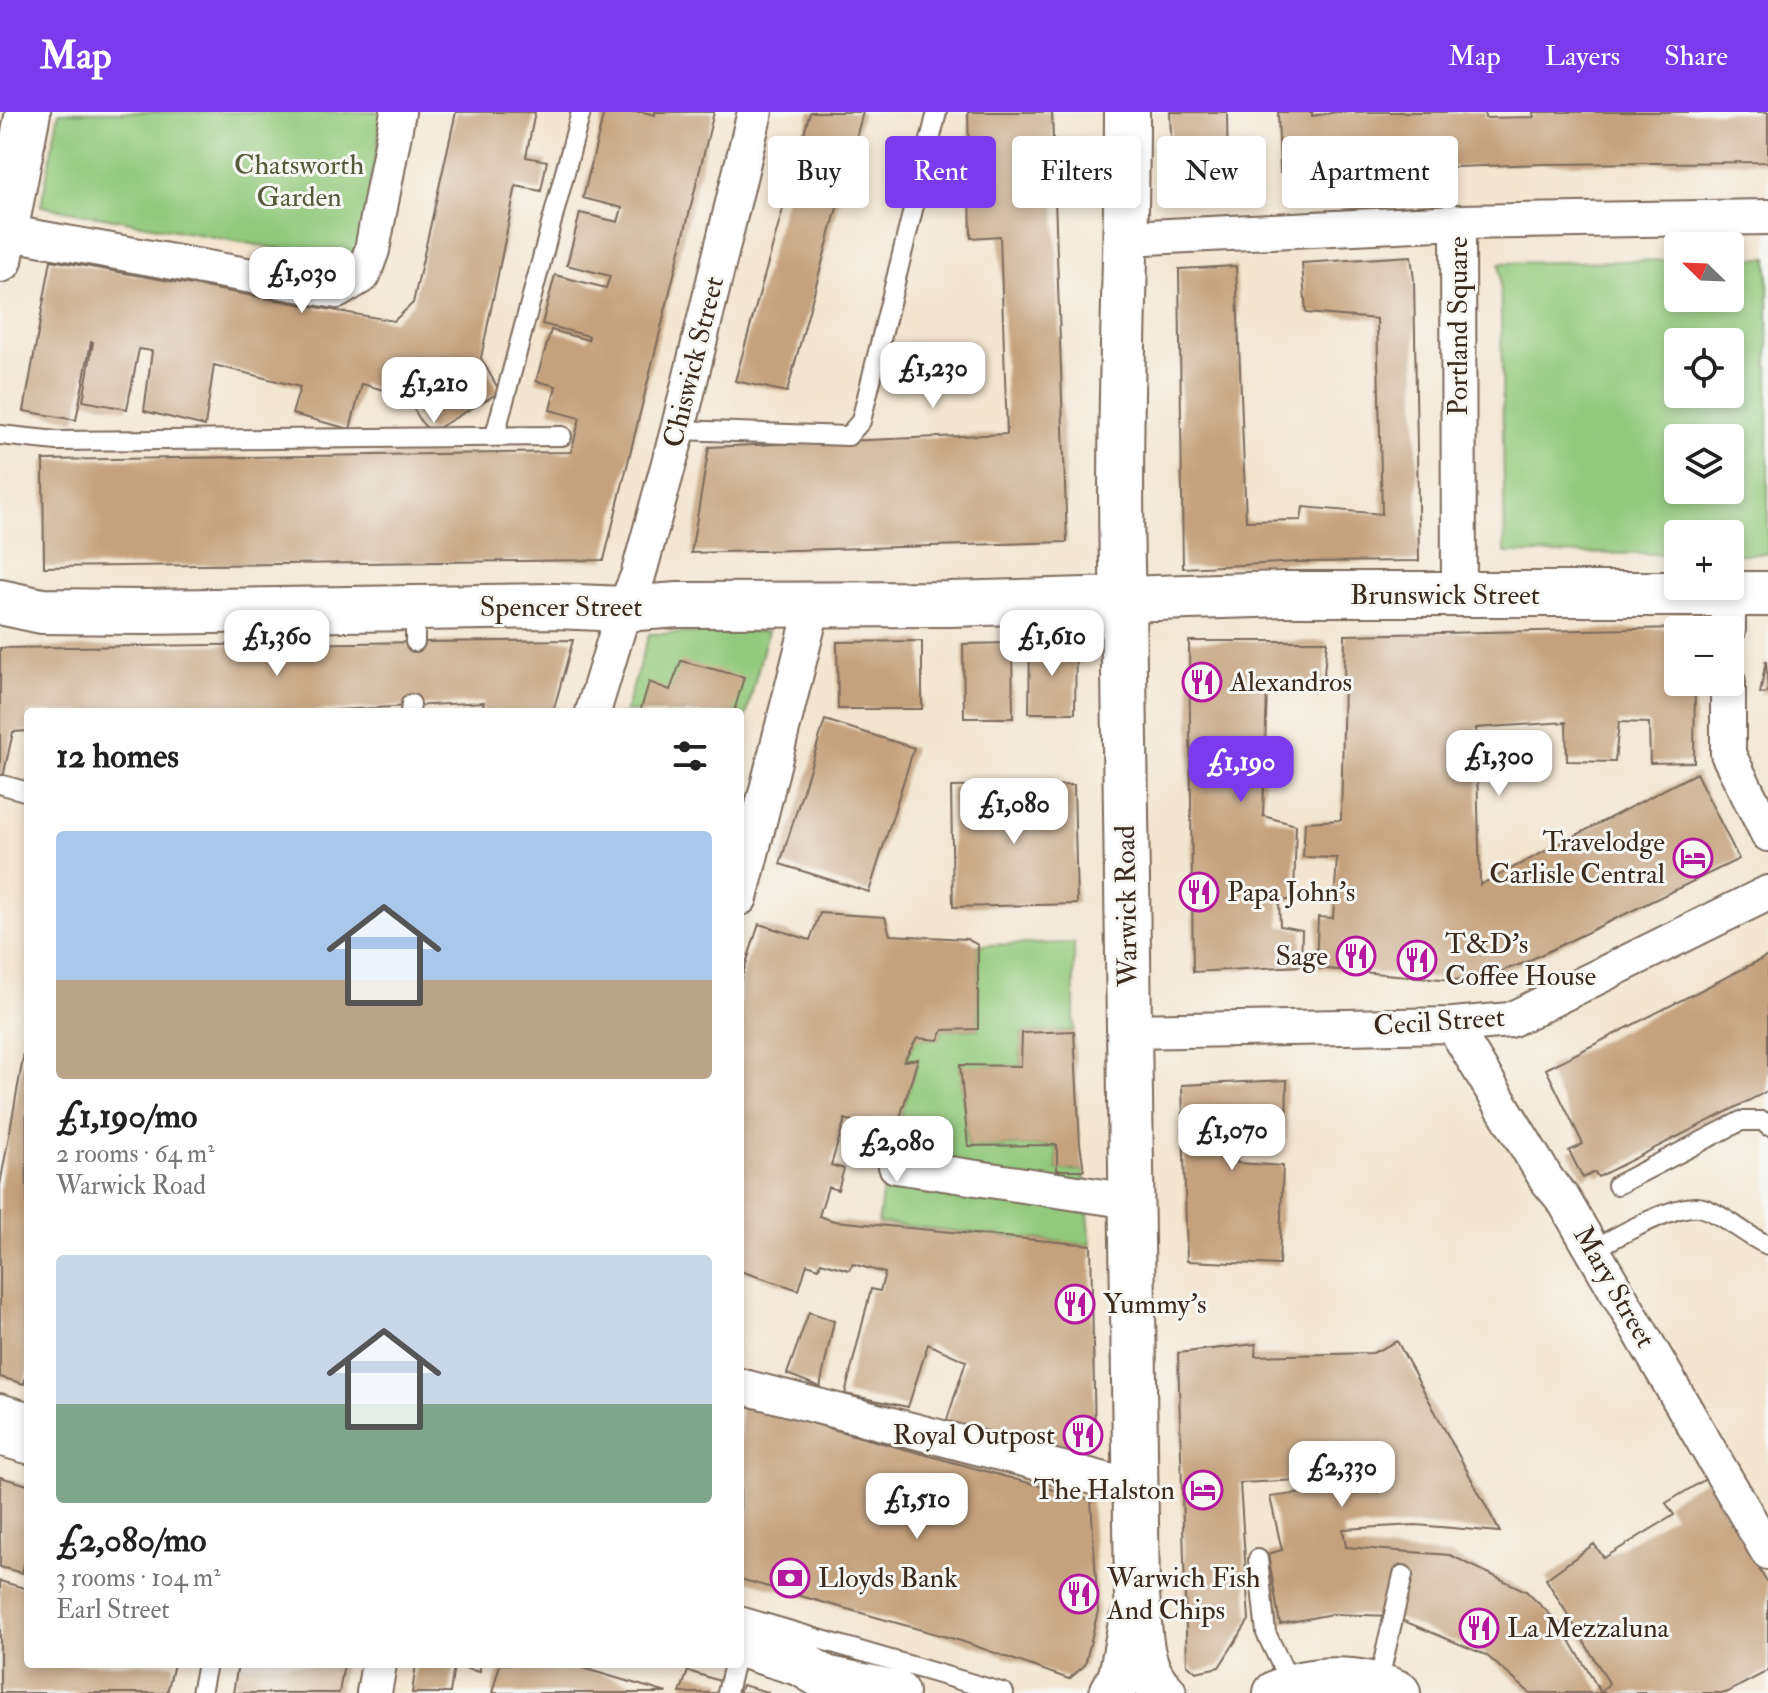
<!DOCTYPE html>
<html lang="en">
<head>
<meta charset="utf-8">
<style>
	body { margin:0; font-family:"IM FELL Double Pica",serif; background:#f6f6f6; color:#222; height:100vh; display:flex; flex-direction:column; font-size:30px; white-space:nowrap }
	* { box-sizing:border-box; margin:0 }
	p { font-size:26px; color:#767676 }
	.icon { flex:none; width:44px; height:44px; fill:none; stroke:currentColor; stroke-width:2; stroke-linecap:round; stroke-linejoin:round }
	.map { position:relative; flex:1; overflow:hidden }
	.side { position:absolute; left:24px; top:596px; width:720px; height:960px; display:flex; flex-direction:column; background:#fff; border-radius:8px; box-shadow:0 4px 12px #0003 }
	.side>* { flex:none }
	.banner { position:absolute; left:768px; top:24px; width:760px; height:72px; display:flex; gap:16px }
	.needle { width:52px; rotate:293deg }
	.controls { position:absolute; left:1664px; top:120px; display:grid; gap:16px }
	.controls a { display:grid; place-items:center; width:80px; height:80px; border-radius:8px; background:#fff; box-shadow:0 4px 12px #0003; font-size:40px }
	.price { position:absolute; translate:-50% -68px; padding:0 18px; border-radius:16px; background:#fff; color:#222; font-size:26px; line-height:52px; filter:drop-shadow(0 2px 4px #0008) }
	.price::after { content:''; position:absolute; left:50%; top:48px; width:24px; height:18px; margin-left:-12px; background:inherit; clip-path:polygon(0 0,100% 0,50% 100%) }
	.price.on { background:#7c3aed; color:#fff }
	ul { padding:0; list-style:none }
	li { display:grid; align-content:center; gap:16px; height:424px; padding:0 32px }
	li span { display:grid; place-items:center; height:248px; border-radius:8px; color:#555 }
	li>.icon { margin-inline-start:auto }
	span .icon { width:144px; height:144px; fill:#fffc; stroke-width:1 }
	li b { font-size:34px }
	h2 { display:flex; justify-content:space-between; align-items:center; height:96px; padding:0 32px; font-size:34px }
	.pill { padding:0 28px; border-radius:8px; background:#fff; box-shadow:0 4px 12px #0003; font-size:28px; line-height:72px }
	.pill.on { background:#7c3aed; color:#fff }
	header { display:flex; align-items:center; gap:48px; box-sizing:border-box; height:112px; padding:0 40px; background:#7c3aed; color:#fff }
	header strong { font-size:38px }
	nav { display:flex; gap:44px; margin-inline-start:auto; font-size:28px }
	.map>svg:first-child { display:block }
	.green { fill:#92c97b; stroke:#667a4c; stroke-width:2; fill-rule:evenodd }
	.building { fill:#c5a27e }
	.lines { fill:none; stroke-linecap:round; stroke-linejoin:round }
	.lane-casing { stroke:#7b6b5c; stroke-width:22 }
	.street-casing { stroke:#7b6b5c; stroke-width:38 }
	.secondary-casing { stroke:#7b6b5c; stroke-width:48 }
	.primary-casing { stroke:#7b6b5c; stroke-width:48 }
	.lane { stroke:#fff; stroke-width:18 }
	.street { stroke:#fff; stroke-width:34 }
	.secondary { stroke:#fff; stroke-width:44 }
	.primary { stroke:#fff; stroke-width:44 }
	.labels { text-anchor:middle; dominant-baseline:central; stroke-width:6; stroke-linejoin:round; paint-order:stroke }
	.park-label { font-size:28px; fill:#555a3a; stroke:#f6f6f2 }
	.street-label { font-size:28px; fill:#3b2a1e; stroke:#f6f6f2 }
	.poi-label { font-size:28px; fill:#3b2a1e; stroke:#f6f6f2; text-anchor:start }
</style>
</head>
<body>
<header>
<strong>Map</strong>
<nav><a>Map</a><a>Layers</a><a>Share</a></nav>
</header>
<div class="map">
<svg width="1768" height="1581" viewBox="0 0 1768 1581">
	<rect width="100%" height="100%" fill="#f6f6f2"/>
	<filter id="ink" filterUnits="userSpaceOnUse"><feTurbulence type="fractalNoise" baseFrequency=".0125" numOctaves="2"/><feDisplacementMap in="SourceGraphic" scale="16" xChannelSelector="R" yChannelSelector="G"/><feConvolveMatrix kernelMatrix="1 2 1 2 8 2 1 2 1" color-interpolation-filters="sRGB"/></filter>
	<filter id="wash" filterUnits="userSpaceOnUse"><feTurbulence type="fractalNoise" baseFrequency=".006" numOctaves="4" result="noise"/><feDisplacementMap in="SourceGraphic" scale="32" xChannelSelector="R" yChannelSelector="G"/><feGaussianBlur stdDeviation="1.8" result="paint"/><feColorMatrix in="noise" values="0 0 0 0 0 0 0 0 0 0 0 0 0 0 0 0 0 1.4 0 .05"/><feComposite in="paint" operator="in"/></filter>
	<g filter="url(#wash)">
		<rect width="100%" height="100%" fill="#f3e5cf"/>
		<path class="green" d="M 59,0 L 383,0 L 358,151 L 41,94 Z
			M 1768,146 L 1768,442 L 1730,442 L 1730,422 L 1678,422 L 1678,442 L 1505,441 L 1500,151 L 1678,148 L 1678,186 L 1730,186 L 1730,147 ZM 1730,230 L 1730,282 L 1678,282 L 1678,230 ZM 1730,326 L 1730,378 L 1678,378 L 1678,326 Z
			M 768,519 L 740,627 L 740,600 L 625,600 L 649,522 Z
			M 1074,831 L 1074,919 L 1022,921 L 1021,954 L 960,954 L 968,1034 L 1057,1033 L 1057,1058 L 1084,1058 L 1091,1133 L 878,1111 L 891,1021 L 895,1021 L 918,948 L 904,949 L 917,926 L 938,928 L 943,918 L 978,917 L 978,833 Z"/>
		<g id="blocks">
			<path class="building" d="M 456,0 L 535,0 L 526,45 L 547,49 L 541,79 L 516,74 L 481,246 L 500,280 L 431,320 L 422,311 L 406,284 L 362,272 L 350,317 L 292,302 L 300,275 L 214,253 L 205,314 L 144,299 L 152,239 L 139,237 L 127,297 L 83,289 L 93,230 L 91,230 L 76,308 L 24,299 L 51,148 L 394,209 L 413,191 Z
				M 604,0 L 643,0 L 655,3 L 655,0 L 714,0 L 604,448 L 44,455 L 43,348 L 571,340 L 580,306 L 550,298 L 556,274 L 536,269 L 551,218 L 588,228 L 589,224 L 542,212 L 555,163 L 606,176 L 610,164 L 567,153 L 580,101 L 618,110 L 622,96 L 583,86 Z
				M 810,0 L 863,0 L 787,280 L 735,269 Z
				M 968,0 L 1052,0 L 1067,430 L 691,441 L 709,335 L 1007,322 L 1000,124 L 971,126 Z
				M 1170,0 L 1227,0 L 1228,80 L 1173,79 Z
				M 1278,0 L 1312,0 L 1312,4 L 1337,0 L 1485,0 L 1485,6 L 1534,5 L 1533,0 L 1768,0 L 1768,50 L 1543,52 L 1280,61 Z
				M 1411,144 L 1414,168 L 1419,449 L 1298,450 L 1183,456 L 1179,157 L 1236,154 L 1246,409 L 1301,408 L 1303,395 L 1382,402 L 1377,207 L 1306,201 L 1302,151 Z
				M 1678,516 L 1678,570 L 1695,570 L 1694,650 L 1650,651 L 1649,611 L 1619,610 L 1615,650 L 1567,649 L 1566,610 L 1476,616 L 1480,773 L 1696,661 L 1739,747 L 1524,851 L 1488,864 L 1453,868 L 1316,856 L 1318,805 L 1333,806 L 1337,746 L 1303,745 L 1305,710 L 1341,708 L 1345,523 Z
				M 573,528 L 553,600 L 481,600 L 484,590 L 300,600 L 28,600 L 28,619 L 13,620 L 0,679 L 0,536 Z
				M 922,529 L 922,597 L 838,597 L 837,530 Z
				M 1189,529 L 1327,529 L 1323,573 L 1267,576 L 1263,704 L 1296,713 L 1294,787 L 1279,789 L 1280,814 L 1302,818 L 1301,854 L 1193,860 Z
				M 1030,530 L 1076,530 L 1075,601 L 1029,601 Z
				M 1012,531 L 1013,606 L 964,606 L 963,532 Z
				M 1766,548 L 1768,581 L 1760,582 Z
				M 681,549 L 744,565 L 734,600 L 640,600 L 649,570 L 670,578 Z
				M 825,608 L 914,636 L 869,780 L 780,752 Z
				M 1074,673 L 1077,792 L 953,795 L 951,675 Z
				M 820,801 L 885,805 L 890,823 L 967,827 L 978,833 L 978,917 L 943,918 L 938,928 L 917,926 L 904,949 L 918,947 L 895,1022 L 845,1007 L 831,1053 L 844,1057 L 838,1078 L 828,1075 L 819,1104 L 834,1109 L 1091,1133 L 1095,1324 L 1075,1350 L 975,1316 L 972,1325 L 945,1314 L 966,1249 L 928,1232 L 908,1295 L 845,1282 L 871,1177 L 880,1179 L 885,1161 L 853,1152 L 849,1158 L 821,1150 L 819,1156 L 807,1152 L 799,1178 L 740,1159 L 740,870 L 759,812 L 810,828 Z
				M 1768,844 L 1768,979 L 1598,1065 L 1595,1060 L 1583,1066 L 1569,1039 L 1583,1032 L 1546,957 Z
				M 1074,919 L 1080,1032 L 1084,1058 L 1057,1058 L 1057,1033 L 968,1034 L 960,953 L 1021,954 L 1022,921 Z
				M 26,930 L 28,1258 L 24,1272 L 0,1265 L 0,1073 Z
				M 1287,968 L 1286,1026 L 1239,1022 L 1237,1051 L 1283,1054 L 1279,1153 L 1187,1149 L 1182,973 Z
				M 809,1200 L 834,1209 L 820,1275 L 787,1262 Z
				M 1397,1229 L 1500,1420 L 1416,1413 L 1343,1417 L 1346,1435 L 1450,1443 L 1526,1479 L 1561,1513 L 1601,1581 L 1530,1581 L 1486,1543 L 1392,1504 L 1332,1502 L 1280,1512 L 1268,1442 L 1282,1438 L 1270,1385 L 1303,1381 L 1300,1368 L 1240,1371 L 1249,1508 L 1219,1555 L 1196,1560 L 1187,1552 L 1178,1241 L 1256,1232 L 1255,1244 L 1373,1241 Z
				M 740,1290 L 853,1323 L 1091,1388 L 1098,1499 L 1085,1553 L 1069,1567 L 961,1529 L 740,1467 Z
				M 0,1365 L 28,1373 L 28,1435 L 22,1461 L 0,1455 Z
				M 1706,1367 L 1768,1472 L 1768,1559 L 1726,1581 L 1601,1581 L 1609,1571 L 1546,1467 L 1594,1432 L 1604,1446 L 1674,1403 L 1666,1391 Z
				M 0,1469 L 28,1477 L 28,1552 L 174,1552 L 167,1581 L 0,1581 Z
				M 238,1552 L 344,1552 L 339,1581 L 233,1581 Z
				M 416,1552 L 480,1552 L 480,1560 L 454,1554 L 450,1581 L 412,1581 Z
				M 500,1552 L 569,1552 L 667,1581 L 492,1581 Z
				M 688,1559 L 723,1570 L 720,1581 L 680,1581 Z
				M 742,1573 L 768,1580 L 768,1581 L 739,1581 Z"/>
		</g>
	</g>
	<g filter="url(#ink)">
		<use href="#blocks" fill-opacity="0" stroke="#7b6b5c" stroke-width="2"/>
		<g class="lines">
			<g class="lane-casing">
				<path id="lane" d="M 678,318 L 848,324 L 861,309 L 937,0
					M 0,323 L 57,329 L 562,324
					M 495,323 L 581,0
					M 415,530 L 415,495
					M 410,600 L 411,592
					M 3,673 L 28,680
					M 1617,1073 L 1741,1009 L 1763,1009 L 1768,1014
					M 1592,1138 C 1615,1126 1679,1088 1703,1096 C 1727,1104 1745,1124 1768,1133
					M 0,1291 L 28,1299
					M 1258,1447 L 1266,1521 L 1291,1573
					M 740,1504 L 1004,1581
					M 1378,1572 L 1403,1463
					M 201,1581 L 207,1552
					M 727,1581 L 734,1552"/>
			</g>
			<g class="street-casing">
				<path id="street" d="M 4,120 L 337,179 L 363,163 L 372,138 L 398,0
					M 1127,126 L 1458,110
					M 1728,482 L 1728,518
					M 1459,483 L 1458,110 L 1768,105
					M 1728,570 L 1728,642 L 1768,722
					M 593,600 L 624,497 L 638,464 L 678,318 L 755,0
					M 740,786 L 813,493
					M 1453,913 L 1547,1068 L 1563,1087 L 1768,1440
					M 1129,919 L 1453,913 L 1510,908 L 1768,781
					M 896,1054 L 1131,1089
					M 740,1274 L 1136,1376
					M 374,1581 L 379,1552"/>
			</g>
			<g class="secondary-casing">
				<path id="secondary" d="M 1127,0 C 1127,162 1117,325 1123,487 L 1285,482 L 1768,482"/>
			</g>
			<g class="primary-casing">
				<path id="primary" d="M 0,148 L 28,0
					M 0,490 L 42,499 L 142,500 L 554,494 L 624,497 L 678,493 L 949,492 L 1123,487 L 1137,1482 C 1140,1515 1137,1556 1164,1581
					M 0,1321 L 28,1329
					M 740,1533 L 802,1552 L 825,1566 L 896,1581
					M 1112,1581 L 1121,1564 L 1131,1511
					M 1276,1581 C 1311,1563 1362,1565 1398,1581"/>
			</g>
			<use href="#lane" class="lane"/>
			<use href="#street" class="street"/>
			<use href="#secondary" class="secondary"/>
			<use href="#primary" class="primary"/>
		</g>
	</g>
	<defs>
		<g id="restaurant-ring" transform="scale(2)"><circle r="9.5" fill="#f6f6f2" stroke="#b5179e" stroke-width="1.5"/><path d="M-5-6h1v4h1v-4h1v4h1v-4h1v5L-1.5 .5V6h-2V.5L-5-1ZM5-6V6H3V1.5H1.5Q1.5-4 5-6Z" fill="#b5179e"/></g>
		<g id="hotel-ring" transform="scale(2)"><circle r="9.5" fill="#f6f6f2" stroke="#b5179e" stroke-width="1.5"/><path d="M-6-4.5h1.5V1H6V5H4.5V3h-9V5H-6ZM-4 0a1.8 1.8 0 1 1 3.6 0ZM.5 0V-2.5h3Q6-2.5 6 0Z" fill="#b5179e"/></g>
		<g id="bank-ring" transform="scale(2)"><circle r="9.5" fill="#f6f6f2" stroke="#b5179e" stroke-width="1.5"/><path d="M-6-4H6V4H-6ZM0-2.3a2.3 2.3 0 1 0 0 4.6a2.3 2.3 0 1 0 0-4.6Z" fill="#b5179e"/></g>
	</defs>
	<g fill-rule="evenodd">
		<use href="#restaurant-ring" x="1202" y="570"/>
		<use href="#hotel-ring" x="1693" y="746"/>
		<use href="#restaurant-ring" x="1199" y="780"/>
		<use href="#restaurant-ring" x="1356" y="844"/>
		<use href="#restaurant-ring" x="1417" y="848"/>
		<use href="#restaurant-ring" x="1075" y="1192"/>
		<use href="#restaurant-ring" x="1083" y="1323"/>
		<use href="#hotel-ring" x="1203" y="1378"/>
		<use href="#bank-ring" x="790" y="1466"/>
		<use href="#restaurant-ring" x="1079" y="1482"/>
		<use href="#restaurant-ring" x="1479" y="1516"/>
	</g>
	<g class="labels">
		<g class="park-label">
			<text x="299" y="53">Chatsworth<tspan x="299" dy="32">Garden</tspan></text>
		</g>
		<g class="street-label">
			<text transform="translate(1458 214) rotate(-90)">Portland Square</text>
			<text transform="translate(694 250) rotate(-76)">Chiswick Street</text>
			<text x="1445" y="483">Brunswick Street</text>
			<text x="561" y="495">Spencer Street</text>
			<text transform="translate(1127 794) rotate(-91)">Warwick Road</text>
			<text transform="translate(1439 910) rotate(-4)">Cecil Street</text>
			<text transform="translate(1614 1175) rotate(60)">Mary Street</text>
		</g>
		<g class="poi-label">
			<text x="1230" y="570">Alexandros</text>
			<text x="1665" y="730" text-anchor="end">Travelodge<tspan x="1665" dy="32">Carlisle Central</tspan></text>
			<text x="1227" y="780">Papa John's</text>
			<text x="1445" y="832">T&amp;D's<tspan x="1445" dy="32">Coffee House</tspan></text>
			<text x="1328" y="844" text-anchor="end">Sage</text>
			<text x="1103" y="1192">Yummy's</text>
			<text x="1055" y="1323" text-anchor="end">Royal Outpost</text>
			<text x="1175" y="1378" text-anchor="end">The Halston</text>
			<text x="818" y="1466">Lloyds Bank</text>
			<text x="1107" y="1466">Warwich Fish<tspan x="1107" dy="32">And Chips</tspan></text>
			<text x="1507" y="1516">La Mezzaluna</text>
		</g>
	</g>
</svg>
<div class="controls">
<a><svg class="needle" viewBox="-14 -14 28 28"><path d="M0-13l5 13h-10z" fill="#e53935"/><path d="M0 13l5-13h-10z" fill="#767676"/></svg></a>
<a><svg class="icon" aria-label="locate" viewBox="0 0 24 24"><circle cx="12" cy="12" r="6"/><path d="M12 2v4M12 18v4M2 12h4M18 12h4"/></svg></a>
<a><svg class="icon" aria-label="layers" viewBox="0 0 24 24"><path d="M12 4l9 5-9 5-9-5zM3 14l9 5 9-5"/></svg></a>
<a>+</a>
<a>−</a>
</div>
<b class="price" style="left:302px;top:203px">£1,030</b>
<b class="price" style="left:933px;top:298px">£1,230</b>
<b class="price" style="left:434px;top:313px">£1,210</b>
<b class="price" style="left:277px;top:566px">£1,360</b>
<b class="price" style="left:1052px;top:566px">£1,610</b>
<b class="price" style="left:1499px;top:686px">£1,300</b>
<b class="price on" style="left:1241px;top:692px">£1,190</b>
<b class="price" style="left:1014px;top:734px">£1,080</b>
<b class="price" style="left:1232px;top:1060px">£1,070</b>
<b class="price" style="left:897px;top:1072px">£2,080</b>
<b class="price" style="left:1342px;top:1397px">£2,330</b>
<b class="price" style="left:917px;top:1429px">£1,510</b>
<div class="banner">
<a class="pill">Buy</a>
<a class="pill on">Rent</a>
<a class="pill">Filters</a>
<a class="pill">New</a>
<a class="pill">Apartment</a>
</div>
<section class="side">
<h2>12 homes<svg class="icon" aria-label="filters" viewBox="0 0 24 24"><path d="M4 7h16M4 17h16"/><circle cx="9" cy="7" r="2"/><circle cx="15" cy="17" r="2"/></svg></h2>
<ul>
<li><span style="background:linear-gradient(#a9c7e8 60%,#b9a48a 0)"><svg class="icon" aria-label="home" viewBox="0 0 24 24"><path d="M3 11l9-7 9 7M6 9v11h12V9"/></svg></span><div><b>£1,190/mo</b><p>2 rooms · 64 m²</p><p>Warwick Road</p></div></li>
<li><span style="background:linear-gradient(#c9d6e8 60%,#7fa58c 0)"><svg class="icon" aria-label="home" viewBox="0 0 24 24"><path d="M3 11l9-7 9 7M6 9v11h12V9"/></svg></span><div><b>£2,080/mo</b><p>3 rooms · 104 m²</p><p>Earl Street</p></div></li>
</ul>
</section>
</div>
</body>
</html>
